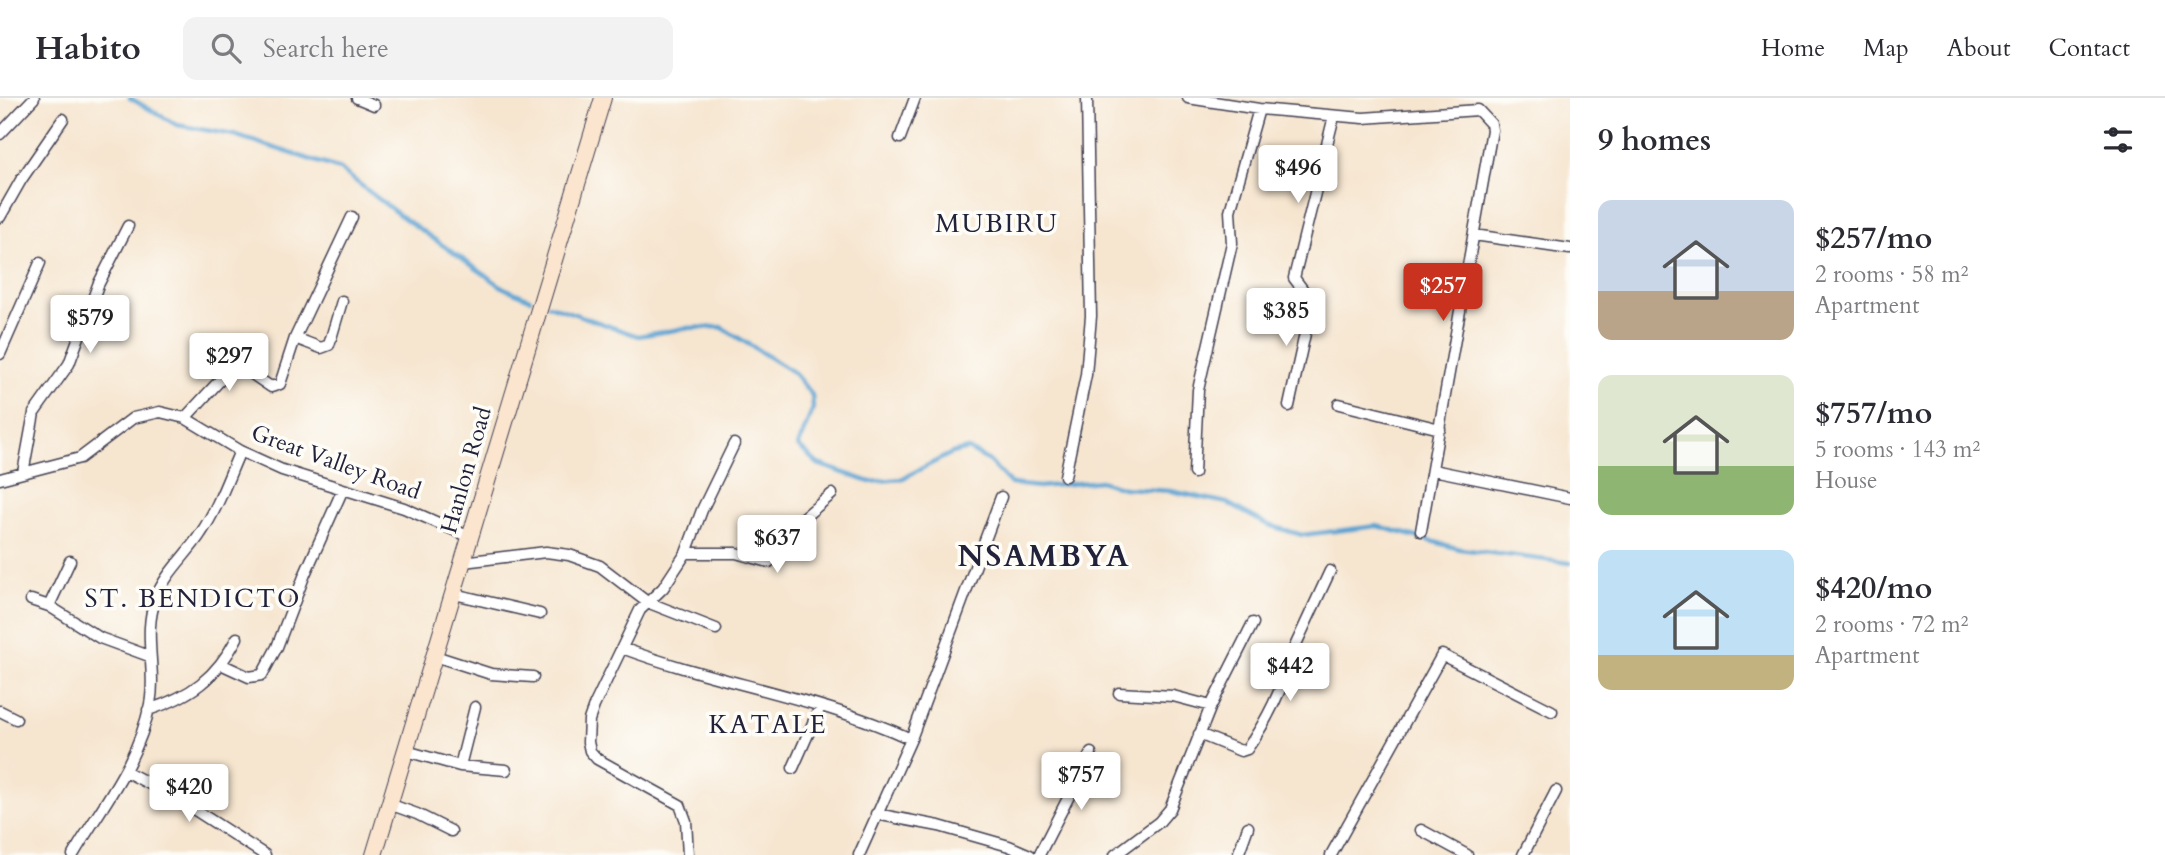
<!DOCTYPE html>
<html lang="en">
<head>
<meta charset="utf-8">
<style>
	body { margin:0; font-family:Cardo,serif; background:#f2f2f3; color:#2b2b33; height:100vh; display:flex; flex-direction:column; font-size:26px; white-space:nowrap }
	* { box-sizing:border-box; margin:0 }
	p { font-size:23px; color:#7c7c81 }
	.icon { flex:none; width:38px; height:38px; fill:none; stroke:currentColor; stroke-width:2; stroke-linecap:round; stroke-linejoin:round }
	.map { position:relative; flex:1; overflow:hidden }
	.details { display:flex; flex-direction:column; background:#fff; width:595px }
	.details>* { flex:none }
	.price { position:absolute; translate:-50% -60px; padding:0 16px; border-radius:7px; background:#fff; color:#222; font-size:23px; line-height:46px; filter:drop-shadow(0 2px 4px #0008) }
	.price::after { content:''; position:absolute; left:50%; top:42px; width:21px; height:16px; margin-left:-10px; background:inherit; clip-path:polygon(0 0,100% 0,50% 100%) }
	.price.current { background:#c8321e; color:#fff }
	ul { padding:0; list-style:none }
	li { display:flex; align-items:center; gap:21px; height:175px; padding:0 28px }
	li span { display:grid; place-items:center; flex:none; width:196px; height:140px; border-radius:14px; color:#555 }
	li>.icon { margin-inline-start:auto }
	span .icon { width:84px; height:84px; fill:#fffc; stroke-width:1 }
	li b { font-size:30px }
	h2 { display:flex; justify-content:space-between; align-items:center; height:84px; padding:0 28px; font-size:30px }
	header { display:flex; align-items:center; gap:42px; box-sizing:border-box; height:98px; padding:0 35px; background:#fff; border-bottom:2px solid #e1e1e2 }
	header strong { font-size:33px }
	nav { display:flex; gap:38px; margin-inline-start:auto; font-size:24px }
	.search { width:490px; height:63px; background:#f2f2f3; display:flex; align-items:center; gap:18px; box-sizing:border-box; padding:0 24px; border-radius:14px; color:#7c7c81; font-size:26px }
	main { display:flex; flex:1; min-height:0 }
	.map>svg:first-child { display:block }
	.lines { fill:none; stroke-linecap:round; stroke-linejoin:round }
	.stream { stroke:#5ba3d2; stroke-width:4.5 }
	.minor-casing { stroke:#423f51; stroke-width:13 }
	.secondary-casing { stroke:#423f51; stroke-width:18 }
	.minor { stroke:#fff; stroke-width:10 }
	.secondary { stroke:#fbe5cf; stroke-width:16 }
	.labels { text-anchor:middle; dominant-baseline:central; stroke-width:7; stroke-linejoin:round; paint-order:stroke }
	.street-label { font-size:23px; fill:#22223b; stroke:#fdfcf7 }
	.quarter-label { font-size:26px; letter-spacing:2px; fill:#22223b; stroke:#fdfcf7 }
	.district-label { font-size:30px; font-weight:bold; letter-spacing:2px; fill:#22223b; stroke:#fdfcf7 }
</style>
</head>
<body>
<header>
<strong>Habito</strong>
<div class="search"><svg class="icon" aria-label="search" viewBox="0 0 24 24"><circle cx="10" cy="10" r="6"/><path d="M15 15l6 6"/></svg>Search here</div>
<nav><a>Home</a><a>Map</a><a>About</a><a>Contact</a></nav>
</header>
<main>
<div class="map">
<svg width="1570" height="757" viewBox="0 0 1570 757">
	<rect width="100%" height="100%" fill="#fdfcf7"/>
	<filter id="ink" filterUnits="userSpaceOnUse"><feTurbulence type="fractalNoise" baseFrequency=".0143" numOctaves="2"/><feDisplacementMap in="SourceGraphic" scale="14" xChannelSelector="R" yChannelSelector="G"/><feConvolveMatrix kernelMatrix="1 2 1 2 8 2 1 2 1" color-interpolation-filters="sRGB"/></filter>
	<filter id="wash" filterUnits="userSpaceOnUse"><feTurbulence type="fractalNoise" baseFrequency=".00686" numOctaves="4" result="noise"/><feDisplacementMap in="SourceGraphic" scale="28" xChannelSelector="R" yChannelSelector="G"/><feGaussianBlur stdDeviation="1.57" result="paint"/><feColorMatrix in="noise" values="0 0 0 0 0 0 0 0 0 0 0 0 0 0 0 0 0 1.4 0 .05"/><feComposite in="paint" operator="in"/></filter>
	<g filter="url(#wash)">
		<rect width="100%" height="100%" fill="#f6e5cf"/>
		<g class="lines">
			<path class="stream" d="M 130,0 L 177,27 L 234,37 L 340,71 L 398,116 L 504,190 L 530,201
				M 549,207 L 638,238 L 687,230 L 721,229 L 793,274 L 812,297 L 813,310 L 798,348 L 818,366 L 870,384 L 901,381 L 952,355 L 968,351 L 989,363 L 1011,386 L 1039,389 L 1100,383 L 1124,390 L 1171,393 L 1227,405 L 1268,427 L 1302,437 L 1377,428 L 1460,451 L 1570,465"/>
		</g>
	</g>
	<g filter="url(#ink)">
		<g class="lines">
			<g class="minor-casing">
				<path id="minor" d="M 357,0 L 374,7
					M 1188,0 L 1259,11 L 1363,20 L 1478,12
					M 0,36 L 34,0
					M 900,40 L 915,0
					M 0,119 L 21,82 L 63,21
					M 1474,137 L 1570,151
					M 295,240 L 321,250 L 329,247 L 342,203
					M 0,256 L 40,165
					M 236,265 L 271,289 L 280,286 L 295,240 L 352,119
					M 1339,306 L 1440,331
					M 1289,308 L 1312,204 L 1294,180 L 1334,18
					M 185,320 L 236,265 L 244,250
					M 1433,372 L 1570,400
					M 23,375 L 34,315 L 69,266 L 98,187 L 128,128
					M 1194,375 L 1198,292 L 1232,145 L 1230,113 L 1259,11
					M 1065,378 L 1086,277 L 1091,218 L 1087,0
					M 0,381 L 80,360 L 133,320 L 160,314 L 185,320 L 240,353 L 282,372 L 404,410 L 470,439
					M 1421,433 L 1492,32 L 1491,26 L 1478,12
					M 686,455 L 736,455 L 769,464 L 783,437 L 832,396
					M 463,464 L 546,454 L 569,457 L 600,468 L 647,504 L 716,531
					M 454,496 L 540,516
					M 31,502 L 49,508 L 100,540 L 149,558
					M 49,508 L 70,463
					M 622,550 C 716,585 819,599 911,641
					M 435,558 L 491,576 L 533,579
					M 223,567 L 249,579 L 262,577 L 277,549 L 305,476 L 343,391
					M 1119,595 L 1173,598 L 1211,608
					M 148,612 C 191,598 216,580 237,540
					M 0,613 L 16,621
					M 1199,636 L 1241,653 L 1247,651 C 1266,624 1284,589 1291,557 L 1330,473
					M 406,653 L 460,668 L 506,672
					M 460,668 L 475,609
					M 793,670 L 820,609
					M 127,674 L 178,701 L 265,757
					M 389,706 L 417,716 L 451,733
					M 876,716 L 939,728 L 1009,748 L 1030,757
					M 1421,732 L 1467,757
					M 73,757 C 102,707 138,665 150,606 C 157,571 142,535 156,500 C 165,475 187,457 201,435 C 218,410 228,380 240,353
					M 688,757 L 686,723 L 680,707 L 597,661 L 590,653 L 588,644 L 589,622 L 594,608 L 640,512 L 663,490 L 686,455 L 702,412 L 734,346
					M 859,757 L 911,641 L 1001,399
					M 1039,757 L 1091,655
					M 1115,757 L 1159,724 L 1170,711 L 1211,608 L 1253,525
					M 1238,757 L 1248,729
					M 1331,757 L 1442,557 L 1552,613
					M 1523,757 L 1556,693"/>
			</g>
			<g class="secondary-casing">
				<path id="secondary" d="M 374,757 L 603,0"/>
			</g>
			<use href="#minor" class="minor"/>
			<use href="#secondary" class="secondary"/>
		</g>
	</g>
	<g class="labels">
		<g class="street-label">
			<text transform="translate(336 364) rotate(20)">Great Valley Road</text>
			<text transform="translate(466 372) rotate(-74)">Hanlon Road</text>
		</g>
		<g class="quarter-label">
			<text x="997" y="125">MUBIRU</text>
			<text x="193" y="500">ST. BENDICTO</text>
			<text x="768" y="626">KATALE</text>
		</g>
		<g class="district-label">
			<text x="1044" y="458">NSAMBYA</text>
		</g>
	</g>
</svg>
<b class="price" style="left:1298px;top:107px">$496</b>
<b class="price current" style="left:1443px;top:225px">$257</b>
<b class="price" style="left:1286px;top:250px">$385</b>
<b class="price" style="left:90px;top:257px">$579</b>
<b class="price" style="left:229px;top:295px">$297</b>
<b class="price" style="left:777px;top:477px">$637</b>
<b class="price" style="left:1290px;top:605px">$442</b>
<b class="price" style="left:1081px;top:714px">$757</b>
<b class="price" style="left:189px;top:726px">$420</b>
</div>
<section class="details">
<h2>9 homes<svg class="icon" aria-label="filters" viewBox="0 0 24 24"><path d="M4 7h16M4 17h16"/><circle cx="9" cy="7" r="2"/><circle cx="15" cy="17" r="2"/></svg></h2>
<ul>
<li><span style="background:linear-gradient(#c9d6e8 65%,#b9a48a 0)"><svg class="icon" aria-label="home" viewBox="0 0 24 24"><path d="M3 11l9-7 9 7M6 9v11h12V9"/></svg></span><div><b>$257/mo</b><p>2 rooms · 58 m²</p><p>Apartment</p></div></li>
<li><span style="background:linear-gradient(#dfe7d0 65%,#8fb573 0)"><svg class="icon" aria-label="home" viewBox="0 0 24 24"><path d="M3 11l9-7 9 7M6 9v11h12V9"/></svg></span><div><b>$757/mo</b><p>5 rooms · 143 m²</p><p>House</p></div></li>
<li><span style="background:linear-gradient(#bfe0f5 75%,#c2b280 0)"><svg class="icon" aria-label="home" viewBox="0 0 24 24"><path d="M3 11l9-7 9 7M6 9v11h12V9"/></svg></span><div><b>$420/mo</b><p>2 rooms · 72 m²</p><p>Apartment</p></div></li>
</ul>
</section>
</main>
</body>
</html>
